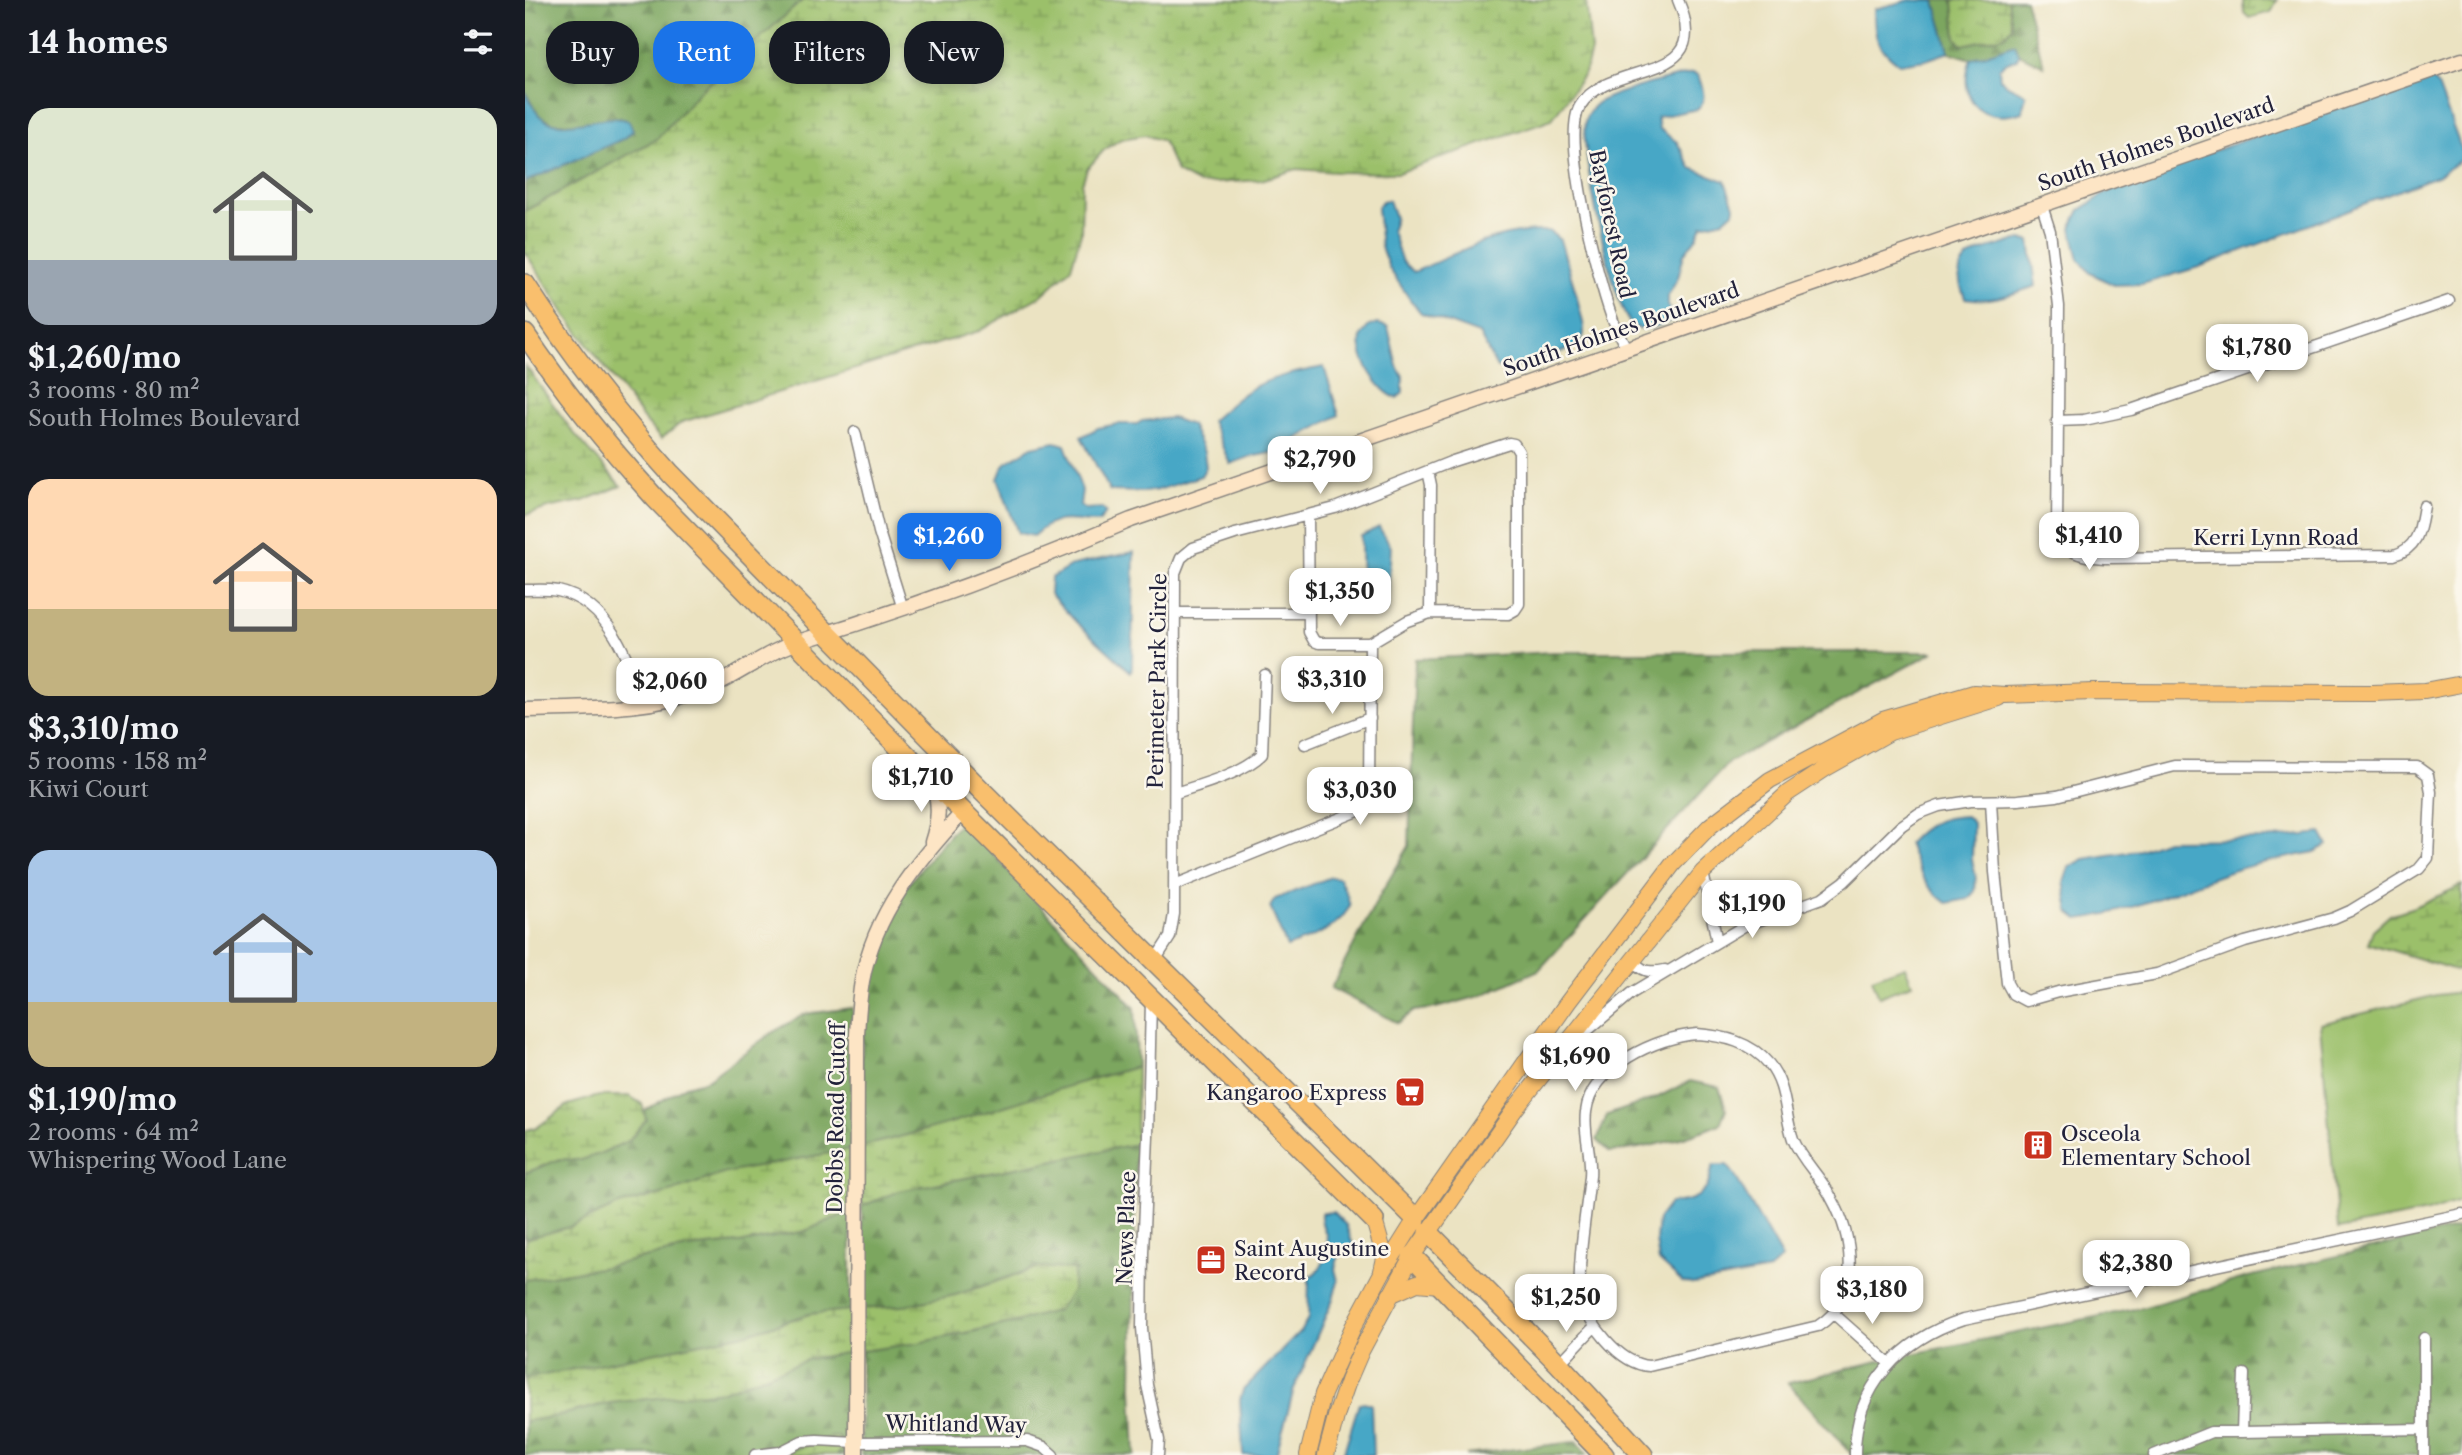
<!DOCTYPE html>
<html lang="en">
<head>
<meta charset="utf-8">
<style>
	body { margin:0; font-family:"Libre Caslon Text",serif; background:#242831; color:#f1f3f6; height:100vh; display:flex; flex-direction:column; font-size:26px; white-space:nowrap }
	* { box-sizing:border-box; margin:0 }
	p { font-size:23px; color:#9ea1a6 }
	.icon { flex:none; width:38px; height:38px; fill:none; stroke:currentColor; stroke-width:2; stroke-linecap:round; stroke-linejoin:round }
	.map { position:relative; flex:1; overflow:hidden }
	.side { display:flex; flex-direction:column; background:#171b24; width:525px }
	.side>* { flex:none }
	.banner { position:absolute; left:21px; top:21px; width:665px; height:63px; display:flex; gap:14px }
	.price { position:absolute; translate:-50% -60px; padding:0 16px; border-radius:14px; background:#fff; color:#222; font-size:23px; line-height:46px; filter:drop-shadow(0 2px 4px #0008) }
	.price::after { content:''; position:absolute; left:50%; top:42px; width:21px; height:16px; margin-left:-10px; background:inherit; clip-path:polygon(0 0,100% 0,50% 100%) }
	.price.on { background:#1a73e8; color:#fff }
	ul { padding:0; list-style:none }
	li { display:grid; align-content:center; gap:14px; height:371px; padding:0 28px }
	li span { display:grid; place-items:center; height:217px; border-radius:21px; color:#555 }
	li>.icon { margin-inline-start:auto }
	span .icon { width:126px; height:126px; fill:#fffc; stroke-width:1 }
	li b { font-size:30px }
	h2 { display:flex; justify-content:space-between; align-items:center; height:84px; padding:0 28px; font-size:30px }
	.pill { padding:0 24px; border-radius:28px; background:#171b24; box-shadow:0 4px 10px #0003; font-size:24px; line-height:63px }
	.pill.on { background:#1a73e8; color:#fff }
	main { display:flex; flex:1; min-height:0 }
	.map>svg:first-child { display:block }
	.forest { fill:url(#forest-firs); stroke:#4f644d; stroke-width:2 }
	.wetland { fill:url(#wetland-marsh); stroke:#5e7153; stroke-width:2 }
	.pitch { fill:#9bc06b; stroke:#5e7153; stroke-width:2 }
	.water { fill:#46a7c6; stroke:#346480; stroke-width:2 }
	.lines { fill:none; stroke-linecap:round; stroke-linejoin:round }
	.street-casing { stroke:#86827e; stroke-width:13 }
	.secondary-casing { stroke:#86827e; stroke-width:17 }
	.primary-casing { stroke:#86827e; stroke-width:18 }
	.highway-casing { stroke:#86827e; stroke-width:22 }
	.street { stroke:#fff; stroke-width:10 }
	.secondary { stroke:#fde5c5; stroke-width:14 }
	.primary { stroke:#f9bf6d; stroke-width:16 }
	.highway { stroke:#f9bf6d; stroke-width:19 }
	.labels { text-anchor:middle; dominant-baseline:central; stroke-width:5; stroke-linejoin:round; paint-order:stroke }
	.street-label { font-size:21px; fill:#22223b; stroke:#fbf7ec }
	.poi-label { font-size:21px; fill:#22223b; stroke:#fbf7ec; text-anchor:start }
</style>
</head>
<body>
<main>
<section class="side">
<h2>14 homes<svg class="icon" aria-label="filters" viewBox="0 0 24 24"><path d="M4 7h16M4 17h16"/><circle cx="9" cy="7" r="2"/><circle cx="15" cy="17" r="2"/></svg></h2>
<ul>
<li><span style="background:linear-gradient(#dfe7d0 70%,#9aa5b1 0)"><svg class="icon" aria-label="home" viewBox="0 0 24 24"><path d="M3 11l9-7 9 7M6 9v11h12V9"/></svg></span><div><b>$1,260/mo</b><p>3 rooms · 80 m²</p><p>South Holmes Boulevard</p></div></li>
<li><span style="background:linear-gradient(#ffd9b3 60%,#c2b280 0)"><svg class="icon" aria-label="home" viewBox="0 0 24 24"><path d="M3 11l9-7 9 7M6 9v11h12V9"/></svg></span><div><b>$3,310/mo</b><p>5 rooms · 158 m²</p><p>Kiwi Court</p></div></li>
<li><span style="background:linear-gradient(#a9c7e8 70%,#c2b280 0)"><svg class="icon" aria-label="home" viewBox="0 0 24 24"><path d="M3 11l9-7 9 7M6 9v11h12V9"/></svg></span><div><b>$1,190/mo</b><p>2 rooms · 64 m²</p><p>Whispering Wood Lane</p></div></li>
</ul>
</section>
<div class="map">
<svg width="1937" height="1455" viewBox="0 0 1937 1455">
	<defs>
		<pattern id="forest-firs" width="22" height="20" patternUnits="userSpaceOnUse" patternTransform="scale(1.75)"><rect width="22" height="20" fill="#7ca65f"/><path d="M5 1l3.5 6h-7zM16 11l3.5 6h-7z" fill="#658750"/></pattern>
		<pattern id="wetland-marsh" width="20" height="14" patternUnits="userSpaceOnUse" patternTransform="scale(1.75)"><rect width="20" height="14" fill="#9bc06b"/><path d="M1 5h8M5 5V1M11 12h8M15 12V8" fill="none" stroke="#7e9c59"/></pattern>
	</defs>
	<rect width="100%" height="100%" fill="#fbf7ec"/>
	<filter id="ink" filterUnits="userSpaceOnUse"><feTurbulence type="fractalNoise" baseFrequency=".0143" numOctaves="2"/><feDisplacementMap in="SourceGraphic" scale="14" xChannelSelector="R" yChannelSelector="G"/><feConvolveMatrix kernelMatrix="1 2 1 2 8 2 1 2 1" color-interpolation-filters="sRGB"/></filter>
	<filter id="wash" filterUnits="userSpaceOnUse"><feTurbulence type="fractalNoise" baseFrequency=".00686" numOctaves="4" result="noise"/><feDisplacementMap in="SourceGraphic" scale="28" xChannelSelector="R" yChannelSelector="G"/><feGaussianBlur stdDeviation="1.57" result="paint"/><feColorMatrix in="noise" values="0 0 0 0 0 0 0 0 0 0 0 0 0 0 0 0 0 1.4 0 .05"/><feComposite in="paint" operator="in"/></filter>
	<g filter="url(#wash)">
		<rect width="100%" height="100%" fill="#ebe3c2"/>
		<path class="forest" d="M 0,0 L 278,0 L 173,93 L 132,139 L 0,211 L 0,182 L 100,138 L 108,129 L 96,118 L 50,124 L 28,123 L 15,117 L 0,92 Z
			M 1395,0 L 1428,0 L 1431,37 L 1437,45 L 1479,36 L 1487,26 L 1483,0 L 1500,0 L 1519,66 L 1494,54 L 1490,45 L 1446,59 L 1424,52 L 1410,1 Z
			M 1029,652 L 1409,652 L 1204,762 L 1014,970 L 955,996 L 911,1008 L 889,1011 L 873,1023 L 806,988 L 855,895 L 884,846 L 890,659 Z
			M 435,822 L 456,841 L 610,1008 L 612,1067 C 520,1090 430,1126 337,1146 C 337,1058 329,965 381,888 C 397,865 417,843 435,822 Z
			M 328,1008 L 326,1149 L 201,1173 L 145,1192 L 94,1205 L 45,1227 L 0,1239 L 0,1173 L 35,1159 L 56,1160 L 74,1154 L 103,1141 L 121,1120 L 119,1111 L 161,1086 L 182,1080 L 245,1034 L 280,1014 Z
			M 1165,1081 L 1194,1087 L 1201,1109 L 1195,1124 C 1159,1139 1125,1148 1085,1152 L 1072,1140 L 1082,1115 L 1131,1098 Z
			M 611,1144 L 607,1387 L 610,1455 L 336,1455 L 336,1351 C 402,1342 469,1329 533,1310 L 549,1270 L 514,1267 L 431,1295 L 378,1306 L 336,1309 L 337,1206 L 374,1191 Z
			M 326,1211 L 326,1310 L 285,1314 L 216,1335 L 0,1379 L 0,1280 L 80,1267 L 161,1248 L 222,1242 L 280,1231 Z
			M 1937,1227 L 1937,1455 L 1327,1455 L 1263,1383 L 1362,1359 L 1620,1307 L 1723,1277 Z
			M 325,1352 L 326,1455 L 311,1455 L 315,1451 L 254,1455 L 0,1455 L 0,1421 L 27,1417 L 84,1403 L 198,1391 L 284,1359 Z
			M 1051,1441 L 1063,1455 L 941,1455 L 1049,1442 Z"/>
		<path class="wetland" d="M 278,0 L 1061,0 L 1066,51 L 1060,73 L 1027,119 L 873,173 L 811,172 L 772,169 L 736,180 L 674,184 L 652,172 L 638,141 L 620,135 L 596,139 L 579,150 L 562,169 L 557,184 L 556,233 L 546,268 L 517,295 L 454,331 L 157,422 L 136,439 L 120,421 L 40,314 L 0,252 L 0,211 L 132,139 L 173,93 Z
			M 1428,0 L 1483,0 L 1487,27 L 1479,36 L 1437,45 L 1431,37 Z
			M 1718,0 L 1752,0 L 1746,12 L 1724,18 L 1719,13 Z
			M 0,365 L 47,431 L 96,486 L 58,501 L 27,507 L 0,515 Z
			M 1937,885 L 1937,972 L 1843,943 L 1848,930 L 1865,915 L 1889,907 Z
			M 612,1067 L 611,1144 L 374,1191 L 337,1206 L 337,1146 C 430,1126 520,1090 612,1067 Z
			M 74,1096 L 104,1096 L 117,1104 L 121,1120 L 103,1141 L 74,1154 L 56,1160 L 35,1159 L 0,1173 L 0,1131 L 14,1126 L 43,1105 Z
			M 326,1149 L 326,1211 L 280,1231 L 222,1242 L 161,1248 L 80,1267 L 0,1280 L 0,1239 L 45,1227 L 94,1205 L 145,1192 L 201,1173 Z
			M 515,1267 L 549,1270 L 547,1291 L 533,1310 L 494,1321 L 393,1343 L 336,1351 L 336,1309 L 378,1306 L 431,1295 Z
			M 326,1310 L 325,1352 L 284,1359 L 198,1391 L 84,1403 L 27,1417 L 0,1421 L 0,1379 L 216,1335 L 285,1314 Z
			M 306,1437 L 314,1437 L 315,1451 L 311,1455 L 254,1455 Z"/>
		<path class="pitch" d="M 1380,966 L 1387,984 L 1354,997 L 1347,978 Z
			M 1937,992 L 1937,1200 L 1903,1212 L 1813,1229 L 1795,1024 L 1912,995 Z"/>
		<path class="water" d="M 1385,0 L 1410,1 L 1424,52 L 1401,60 L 1374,64 C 1351,47 1349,38 1349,9 Z
			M 1490,44 L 1494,54 L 1492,59 L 1482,62 L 1474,68 L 1475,79 C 1482,87 1492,88 1501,95 L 1497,112 C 1456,126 1431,98 1446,59 Z
			M 1168,73 L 1173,75 C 1177,86 1183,101 1173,109 L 1132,117 L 1134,129 L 1152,142 L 1166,168 L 1200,181 L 1209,206 L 1208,212 L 1199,220 L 1177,225 L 1172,237 L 1159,254 L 1153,278 L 1143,296 L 1143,305 L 1147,315 L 1146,321 C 1135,325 1116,334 1106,324 C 1088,306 1055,149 1060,122 C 1060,117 1067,107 1071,104 C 1086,92 1147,78 1168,73 Z
			M 1903,76 L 1913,86 L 1937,151 L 1937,159 L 1912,176 L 1674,267 L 1617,284 L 1589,285 L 1565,273 L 1554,259 L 1546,228 L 1555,210 L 1597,183 Z
			M 0,92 C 4,99 9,110 15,116 C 36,137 80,110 104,121 L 108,130 L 100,138 L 0,182 Z
			M 864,200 L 870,218 L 867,231 L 873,250 L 877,262 L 889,272 C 939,251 967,230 1024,231 L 1035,240 L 1051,293 L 1059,327 L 1059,335 L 1053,345 C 1029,355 999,369 972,368 L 954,334 L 896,313 L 886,301 L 864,268 L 856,247 L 852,208 L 857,201 Z
			M 1492,240 L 1505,241 L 1511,286 C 1487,294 1466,303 1440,298 C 1419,251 1460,252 1492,240 Z
			M 853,324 L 863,327 L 872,366 L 878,377 L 878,393 L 872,398 C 853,393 829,353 837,335 C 839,331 842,329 844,326 Z
			M 799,367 L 814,415 L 746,453 L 724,457 L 705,464 L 686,421 C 701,408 716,393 735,384 C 755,375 778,371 799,367 Z
			M 647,418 L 666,425 L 679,452 L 681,467 L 676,476 L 633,490 L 619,492 L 585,491 L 556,437 L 573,428 L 592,424 L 612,424 L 617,421 Z
			M 530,442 L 540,445 L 557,490 L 555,505 L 560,509 L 577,508 L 581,512 L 574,522 C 542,523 537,511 508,536 L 493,533 L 473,479 L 477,469 L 481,463 L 507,447 Z
			M 854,527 L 866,547 L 862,611 L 837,611 L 836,536 Z
			M 609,552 L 607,666 L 606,672 L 552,623 L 525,594 L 526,578 L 548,565 Z
			M 1441,816 L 1448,823 L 1447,860 L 1451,877 L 1450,891 L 1443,899 L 1422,903 C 1402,891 1390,865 1383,843 C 1401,824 1414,817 1441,816 Z
			M 1796,833 L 1803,845 L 1790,852 C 1761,858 1730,863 1701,873 C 1652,890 1605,913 1553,919 L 1544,912 L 1539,881 L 1544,867 L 1559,859 L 1615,850 L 1641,840 L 1741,839 Z
			M 806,877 L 814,878 L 822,895 L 825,906 C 812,930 785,938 762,947 L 745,907 L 750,899 Z
			M 1189,1165 L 1202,1165 L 1209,1174 L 1257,1258 L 1244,1270 L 1169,1284 L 1158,1283 L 1134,1261 L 1131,1241 L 1133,1219 L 1145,1203 C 1159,1202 1174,1200 1182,1187 C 1185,1181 1185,1172 1189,1165 Z
			M 808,1212 L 821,1225 L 828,1245 L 813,1258 L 810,1269 L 813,1281 L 808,1299 L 769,1389 L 751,1455 L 718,1455 L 715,1400 L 718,1390 L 778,1329 L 783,1318 L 784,1278 C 799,1267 806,1253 801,1234 C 798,1226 795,1222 796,1213 Z
			M 839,1402 L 846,1404 L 848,1455 L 818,1455 L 834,1403 Z"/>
	</g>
	<g filter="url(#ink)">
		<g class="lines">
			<g class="street-casing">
				<path id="street" d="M 1517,206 L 1525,231 L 1534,306 L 1532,529 C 1541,555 1555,556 1580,558 L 1869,555 C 1894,548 1895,528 1899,506
					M 1102,350 C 1096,338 1090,327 1086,315 C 1073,279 1036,137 1055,106 C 1085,57 1191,88 1153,0
					M 1532,421 L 1559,420 L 1606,410 L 1924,301
					M 330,432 L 354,532 L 378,609
					M 903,471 L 906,485 L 905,613
					M 0,590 C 11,590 22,589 33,591 C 84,602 105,661 118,705
					M 650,613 L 784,613
					M 780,744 L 845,718
					M 650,793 C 675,785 719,773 737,754 L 740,675
					M 1178,872 L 1192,942
					M 650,885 L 833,811 L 840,804 L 844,794 L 845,643
					M 1107,959 C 1116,972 1126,973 1140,970
					M 629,962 L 645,937 L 649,914 L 650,573 L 656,558 L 668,548 L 710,534 L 810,508 L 928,461 L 984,443 L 989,444 L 994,452 L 994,604 L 990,610 L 983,614 L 905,613 L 882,621 L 845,643 L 794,643 L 789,641 L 784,632 L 783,515
					M 626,1000 L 623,1136 L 618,1253 L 617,1328 L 622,1385 L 634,1440 L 633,1455
					M 1172,1034 C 1199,1036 1226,1042 1244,1064 C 1262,1086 1259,1113 1268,1139 C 1277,1161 1295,1176 1306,1197 C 1329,1238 1337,1298 1293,1326 L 1124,1366 C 1094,1364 1062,1322 1055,1294 C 1053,1256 1061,1215 1065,1176 C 1067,1155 1058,1133 1061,1112 C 1066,1067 1132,1037 1172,1034 Z
					M 1056,1036 L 1107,993 L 1219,926 L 1297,898 L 1319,882 L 1376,826 L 1393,814 L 1414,806 L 1446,801 L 1493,800 L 1532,796 L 1650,766 L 1892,767 L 1903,775 L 1906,792 L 1903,858 L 1894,869 L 1825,911 L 1809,918 L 1720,942 L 1632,974 L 1533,992 L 1501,1001 L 1488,994 L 1482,983 L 1470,872 L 1466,801
					M 1309,1314 L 1364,1363
					M 1899,1338 L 1899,1455
					M 1034,1364 L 1070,1326
					M 1719,1374 L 1717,1432 L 1899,1429
					M 230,1455 L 255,1452 L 277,1441 L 292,1440 L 331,1442 L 502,1441 L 519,1447 L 528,1455
					M 1330,1455 C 1329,1386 1377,1339 1439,1319 L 1937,1214
					M 1629,1455 L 1686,1432 L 1717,1432"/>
			</g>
			<g class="secondary-casing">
				<path id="secondary" d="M 0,710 C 60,708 121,711 178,690 C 211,677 239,653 273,642 C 386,608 497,567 606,520 L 1937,60
					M 407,842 C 414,821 415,804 408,783
					M 331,1455 L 332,1035 C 333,1017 334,999 337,981 C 349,914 393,860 438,812"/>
			</g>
			<g class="primary-casing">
				<path id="primary" d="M 849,1220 L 860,1258 L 857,1271
					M 865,1295 L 892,1283 L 915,1285
					M 783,1455 L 798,1394 L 828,1327 L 857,1273 L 891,1219 L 1043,1002 L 1148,864 L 1185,826 L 1245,780 L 1358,720 L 1449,693 L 1480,695 L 1569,692 L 1848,693 L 1900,691 L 1937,684
					M 801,1455 L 812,1413 L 823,1381 L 836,1351 L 887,1256 L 990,1109 L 1178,872 L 1263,793 L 1301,768 L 1365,732 L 1473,698"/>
			</g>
			<g class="highway-casing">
				<path id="highway" d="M 0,284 C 44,352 92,414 146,474 L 457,791 L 891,1219
					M 0,334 C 39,392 83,446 130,498 L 408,782 L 849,1220
					M 903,1232 L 1034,1364 L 1118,1455
					M 887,1256 L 1079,1455"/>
			</g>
			<use href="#street" class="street"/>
			<use href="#secondary" class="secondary"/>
			<use href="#primary" class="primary"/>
			<use href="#highway" class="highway"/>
		</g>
	</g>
	<defs>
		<g id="supermarket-square" transform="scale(1.575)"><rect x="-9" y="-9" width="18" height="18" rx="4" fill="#c8321e" stroke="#fbf7ec"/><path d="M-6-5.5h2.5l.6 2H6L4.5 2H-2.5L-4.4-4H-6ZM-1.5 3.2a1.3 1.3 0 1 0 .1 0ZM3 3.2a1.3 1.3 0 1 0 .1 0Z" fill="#fff"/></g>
		<g id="building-square" transform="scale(1.575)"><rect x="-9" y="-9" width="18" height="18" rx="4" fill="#c8321e" stroke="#fbf7ec"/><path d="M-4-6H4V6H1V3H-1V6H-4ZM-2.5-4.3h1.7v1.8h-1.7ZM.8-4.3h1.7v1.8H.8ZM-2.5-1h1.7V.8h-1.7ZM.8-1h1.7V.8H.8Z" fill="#fff"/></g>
		<g id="office-square" transform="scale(1.575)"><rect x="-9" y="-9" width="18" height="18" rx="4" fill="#c8321e" stroke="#fbf7ec"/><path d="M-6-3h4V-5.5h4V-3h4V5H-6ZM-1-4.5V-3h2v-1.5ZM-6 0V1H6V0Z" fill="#fff"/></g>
	</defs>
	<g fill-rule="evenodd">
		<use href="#supermarket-square" x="885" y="1092"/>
		<use href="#building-square" x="1513" y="1145"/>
		<use href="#office-square" x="686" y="1260"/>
	</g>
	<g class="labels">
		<g class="street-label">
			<text transform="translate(1631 144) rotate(-19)">South Holmes Boulevard</text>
			<text transform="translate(1087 224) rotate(78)">Bayforest Road</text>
			<text transform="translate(1096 329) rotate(-19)">South Holmes Boulevard</text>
			<text x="1751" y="537">Kerri Lynn Road</text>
			<text transform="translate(632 681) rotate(-89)">Perimeter Park Circle</text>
			<text transform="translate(311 1118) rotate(-89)">Dobbs Road Cutoff</text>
			<text transform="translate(601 1228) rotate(-88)">News Place</text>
			<text transform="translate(431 1424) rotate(1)">Whitland Way</text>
		</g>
		<g class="poi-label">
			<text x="862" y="1092" text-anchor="end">Kangaroo Express</text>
			<text x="1536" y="1133">Osceola<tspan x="1536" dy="24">Elementary School</tspan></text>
			<text x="709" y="1248">Saint Augustine<tspan x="709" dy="24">Record</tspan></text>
		</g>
	</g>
</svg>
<b class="price" style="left:1732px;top:384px">$1,780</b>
<b class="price" style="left:795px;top:496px">$2,790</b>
<b class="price" style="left:1564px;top:572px">$1,410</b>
<b class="price on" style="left:424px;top:573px">$1,260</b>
<b class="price" style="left:815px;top:628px">$1,350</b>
<b class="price" style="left:807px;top:716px">$3,310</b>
<b class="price" style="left:145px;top:718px">$2,060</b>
<b class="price" style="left:396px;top:814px">$1,710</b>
<b class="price" style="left:835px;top:827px">$3,030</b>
<b class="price" style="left:1227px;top:940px">$1,190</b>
<b class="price" style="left:1050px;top:1093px">$1,690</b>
<b class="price" style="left:1611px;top:1300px">$2,380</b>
<b class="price" style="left:1347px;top:1326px">$3,180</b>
<b class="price" style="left:1041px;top:1334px">$1,250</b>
<div class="banner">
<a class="pill">Buy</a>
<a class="pill on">Rent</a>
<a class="pill">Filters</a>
<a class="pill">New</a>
</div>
</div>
</main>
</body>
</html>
